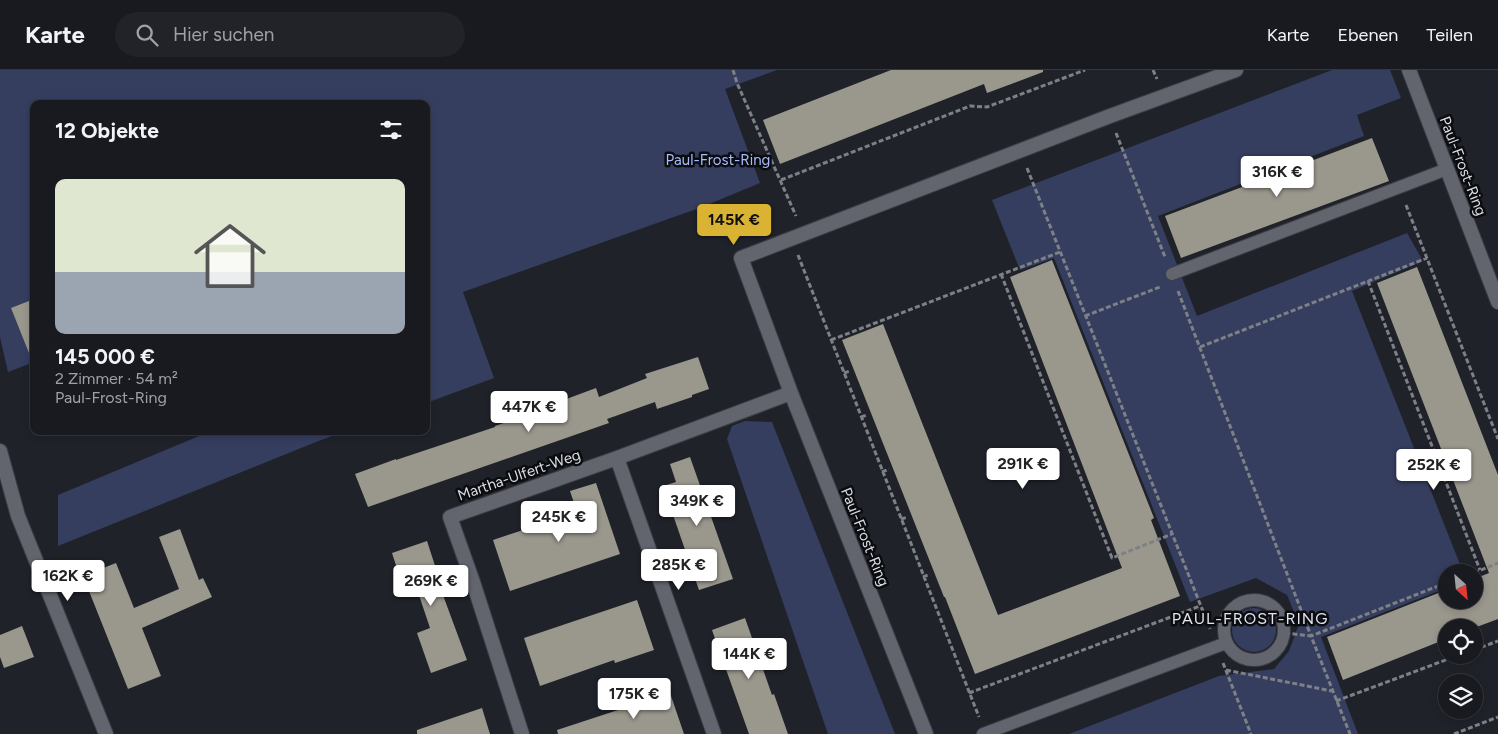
<!DOCTYPE html>
<html lang="de">
<head>
<meta charset="utf-8">
<style>
	body { margin:0; font-family:Figtree,sans-serif; background:#212329; color:#f1f3f6; height:100vh; display:flex; flex-direction:column; font-size:19px; white-space:nowrap }
	* { box-sizing:border-box; margin:0 }
	p { font-size:16px; color:#9fa1a5 }
	.icon { flex:none; width:28px; height:28px; fill:none; stroke:currentColor; stroke-width:2; stroke-linecap:round; stroke-linejoin:round }
	.map { position:relative; flex:1; overflow:hidden }
	.panel { position:absolute; left:30px; top:30px; width:400px; height:335px; display:flex; flex-direction:column; background:#181a20; border-radius:10px; box-shadow:0 2px 8px #0003,0 0 0 1px #36383e }
	.panel>* { flex:none }
	.needle { width:32px; rotate:153deg }
	.controls { position:absolute; left:1438px; top:494px; display:grid; gap:10px }
	.controls a { display:grid; place-items:center; width:45px; height:45px; border-radius:50%; background:#181a20; box-shadow:0 2px 8px #0003,0 0 0 1px #36383e; font-size:25px }
	.price { position:absolute; translate:-50% -42px; padding:0 11px; border-radius:5px; background:#fff; color:#222; font-size:16px; line-height:32px; filter:drop-shadow(0 1px 2px #0008) }
	.price::after { content:''; position:absolute; left:50%; top:30px; width:15px; height:11px; margin-left:-8px; background:inherit; clip-path:polygon(0 0,100% 0,50% 100%) }
	.price.selected { background:#dab333; color:#111 }
	ul { padding:0; list-style:none }
	li { display:grid; align-content:center; gap:10px; height:265px; padding:0 25px }
	li span { display:grid; place-items:center; height:155px; border-radius:10px; color:#555 }
	li>.icon { margin-inline-start:auto }
	span .icon { width:90px; height:90px; fill:#fffc; stroke-width:1 }
	li b { font-size:21px }
	h2 { display:flex; justify-content:space-between; align-items:center; height:60px; padding:0 25px; font-size:21px }
	header { display:flex; align-items:center; gap:30px; box-sizing:border-box; height:70px; padding:0 25px; background:#181a20; border-bottom:1px solid #36383e }
	header strong { font-size:24px }
	nav { display:flex; gap:28px; margin-inline-start:auto; font-size:18px }
	.search { width:350px; height:45px; background:#212329; display:flex; align-items:center; gap:12px; box-sizing:border-box; padding:0 18px; border-radius:28px; color:#9fa1a5; font-size:19px }
	.map>svg:first-child { display:block }
	.green { fill:#353e5f }
	.building { fill:#9a978d }
	.lines { fill:none; stroke-linecap:round; stroke-linejoin:round }
	.service-casing { stroke:#3c3e44; stroke-width:14 }
	.minor-casing { stroke:#3c3e44; stroke-width:16 }
	.path { stroke:#7e8087; stroke-width:3; stroke-dasharray:5 2.5; stroke-linecap:butt }
	.service { stroke:#63656e; stroke-width:12 }
	.minor { stroke:#63656e; stroke-width:14 }
	.labels { text-anchor:middle; dominant-baseline:central; stroke-width:5; stroke-linejoin:round; paint-order:stroke }
	.park-label { font-size:15px; fill:#a8bbfd; stroke:#0b0c0f }
	.street-label { font-size:15px; fill:#dbdde2; stroke:#0b0c0f }
	.neighbourhood-label { font-size:16px; letter-spacing:1px; fill:#e0e3ed; stroke:#0b0c0f }
</style>
</head>
<body>
<header>
<strong>Karte</strong>
<div class="search"><svg class="icon" aria-label="search" viewBox="0 0 24 24"><circle cx="10" cy="10" r="6"/><path d="M15 15l6 6"/></svg>Hier suchen</div>
<nav><a>Karte</a><a>Ebenen</a><a>Teilen</a></nav>
</header>
<div class="map">
<svg width="1498" height="664" viewBox="0 0 1498 664">
	<rect width="100%" height="100%" fill="#20222a"/>
	<path class="green" d="M 0,0 L 777,0 L 725,19 L 760,113 L 702,137 L 463,222 L 494,308 L 426,333 L 426,34 L 34,34 L 34,292 L 8,302 L 0,267 Z
		M 1332,0 L 1390,0 L 1401,28 L 1357,45 L 1364,66 L 1158,146 L 1197,246 L 1407,163 L 1423,191 L 1352,221 L 1463,502 L 1446,502 L 1446,518 L 1321,567 L 1358,664 L 1069,664 L 1219,606 L 1274,599 L 1289,581 L 1299,554 L 1287,525 L 1256,508 L 1190,532 L 1054,188 L 1020,200 L 992,130 Z
		M 745,351 L 772,352 L 895,664 L 828,664 L 727,369 L 732,356 Z
		M 211,361 L 346,361 L 316,372 L 58,476 L 58,425 Z
		M1232 560a22 22 0 1 1 44 0a22 22 0 1 1-44 0Z"/>
	<path class="building" d="M 891,0 L 1043,0 L 1043,2 L 987,23 L 984,14 L 780,94 L 763,50 Z
		M 1372,68 L 1389,111 L 1181,188 L 1165,146 Z
		M 1052,190 L 1154,448 L 1151,450 L 1180,526 L 975,604 L 945,527 L 944,527 L 842,270 L 883,254 L 998,545 L 1122,498 L 1010,207 Z
		M 1417,197 L 1498,405 L 1498,549 L 1474,558 L 1446,558 L 1446,569 L 1343,610 L 1327,567 L 1446,520 L 1446,530 L 1474,530 L 1474,509 L 1489,503 L 1377,213 Z
		M 34,229 L 34,293 L 33,293 L 11,238 Z
		M 698,287 L 709,319 L 692,325 L 692,327 L 657,339 L 655,332 L 607,349 L 609,353 L 368,437 L 355,404 L 396,389 L 396,390 L 495,357 L 495,356 L 561,333 L 561,331 L 596,318 L 599,327 L 647,308 L 645,304 Z
		M 690,387 L 733,509 L 699,520 L 663,416 L 676,412 L 670,394 Z
		M 596,413 L 620,484 L 510,521 L 493,470 L 577,442 L 570,421 Z
		M 180,459 L 199,510 L 203,508 L 212,527 L 142,558 L 161,606 L 128,619 L 83,506 L 116,493 L 134,538 L 179,519 L 159,467 Z
		M 427,471 L 439,508 L 437,509 L 467,590 L 431,603 L 417,563 L 430,558 L 416,516 L 404,520 L 392,483 Z
		M 637,530 L 654,580 L 615,593 L 614,590 L 540,616 L 524,568 Z
		M 745,548 L 772,625 L 774,624 L 788,664 L 749,664 L 712,560 Z
		M 22,556 L 34,587 L 4,598 L 0,587 L 0,565 Z
		M 670,623 L 684,664 L 558,664 L 557,660 Z
		M 482,638 L 490,664 L 417,664 L 417,660 Z"/>
	<g class="lines">
		<g class="service-casing">
			<path id="service" d="M 1172,204 L 1447,99
				M1224 560a30 30 0 1 1 60 0a30 30 0 1 1-60 0Z
				M 983,664 L 1226,573"/>
		</g>
		<g class="minor-casing">
			<path id="minor" d="M 1409,0 L 1498,232
				M 0,381 L 18,446 L 106,664
				M 617,388 L 714,664
				M 522,664 L 473,512 L 450,447 L 617,388 L 791,323
				M 926,664 L 791,323 L 741,188 L 1110,46 L 1236,0"/>
		</g>
		<path class="path" d="M 733,0 L 737,13 L 796,146
			M 1153,0 L 1157,9
			M 1116,63 L 1165,187
			M 1027,98 L 1210,559
			M 781,110 L 970,36 L 987,37 L 1085,0
			M 1406,135 L 1498,369
			M 798,185 L 979,647
			M 1001,204 L 1112,488 L 1172,464
			M 1368,211 L 1480,500
			M 1178,221 L 1311,566 L 1446,513
			M 1085,246 L 1160,217
			M 831,270 L 1060,182
			M 1200,277 L 1427,188
			M 844,303 L 850,301
			M 861,347 L 867,345
			M 882,402 L 889,399
			M 901,449 L 908,447
			M 1474,503 L 1498,493
			M 923,507 L 930,504
			M 1285,563 L 1311,566 L 1350,664
			M 1474,580 L 1498,571
			M 1223,593 L 1251,664
			M 1226,600 L 1332,621
			M 969,623 L 1200,536
			M 1336,631 L 1459,585
			M 1454,664 L 1498,647"/>
		<use href="#service" class="service"/>
		<use href="#minor" class="minor"/>
	</g>
	<g class="labels">
		<g class="park-label">
			<text x="718" y="90">Paul-Frost-Ring</text>
		</g>
		<g class="street-label">
			<text transform="translate(1463 96) rotate(69)">Paul-Frost-Ring</text>
			<text transform="translate(519 405) rotate(-19)">Martha-Ulfert-Weg</text>
			<text transform="translate(865 467) rotate(68)">Paul-Frost-Ring</text>
		</g>
		<g class="neighbourhood-label">
			<text x="1250" y="548">PAUL-FROST-RING</text>
		</g>
	</g>
</svg>
<div class="controls">
<a><svg class="needle" viewBox="-14 -14 28 28"><path d="M0-13l5 13h-10z" fill="#e53935"/><path d="M0 13l5-13h-10z" fill="#9fa1a5"/></svg></a>
<a><svg class="icon" aria-label="locate" viewBox="0 0 24 24"><circle cx="12" cy="12" r="6"/><path d="M12 2v4M12 18v4M2 12h4M18 12h4"/></svg></a>
<a><svg class="icon" aria-label="layers" viewBox="0 0 24 24"><path d="M12 4l9 5-9 5-9-5zM3 14l9 5 9-5"/></svg></a>
</div>
<b class="price" style="left:1277px;top:128px">316K €</b>
<b class="price selected" style="left:734px;top:176px">145K €</b>
<b class="price" style="left:529px;top:363px">447K €</b>
<b class="price" style="left:1023px;top:420px">291K €</b>
<b class="price" style="left:1434px;top:421px">252K €</b>
<b class="price" style="left:697px;top:457px">349K €</b>
<b class="price" style="left:559px;top:473px">245K €</b>
<b class="price" style="left:679px;top:521px">285K €</b>
<b class="price" style="left:68px;top:532px">162K €</b>
<b class="price" style="left:431px;top:537px">269K €</b>
<b class="price" style="left:749px;top:610px">144K €</b>
<b class="price" style="left:634px;top:650px">175K €</b>
<section class="panel">
<h2>12 Objekte<svg class="icon" aria-label="filters" viewBox="0 0 24 24"><path d="M4 7h16M4 17h16"/><circle cx="9" cy="7" r="2"/><circle cx="15" cy="17" r="2"/></svg></h2>
<ul>
<li><span style="background:linear-gradient(#dfe7d0 60%,#9aa5b1 0)"><svg class="icon" aria-label="home" viewBox="0 0 24 24"><path d="M3 11l9-7 9 7M6 9v11h12V9"/></svg></span><div><b>145 000 €</b><p>2 Zimmer · 54 m²</p><p>Paul-Frost-Ring</p></div></li>
</ul>
</section>
</div>
</body>
</html>
